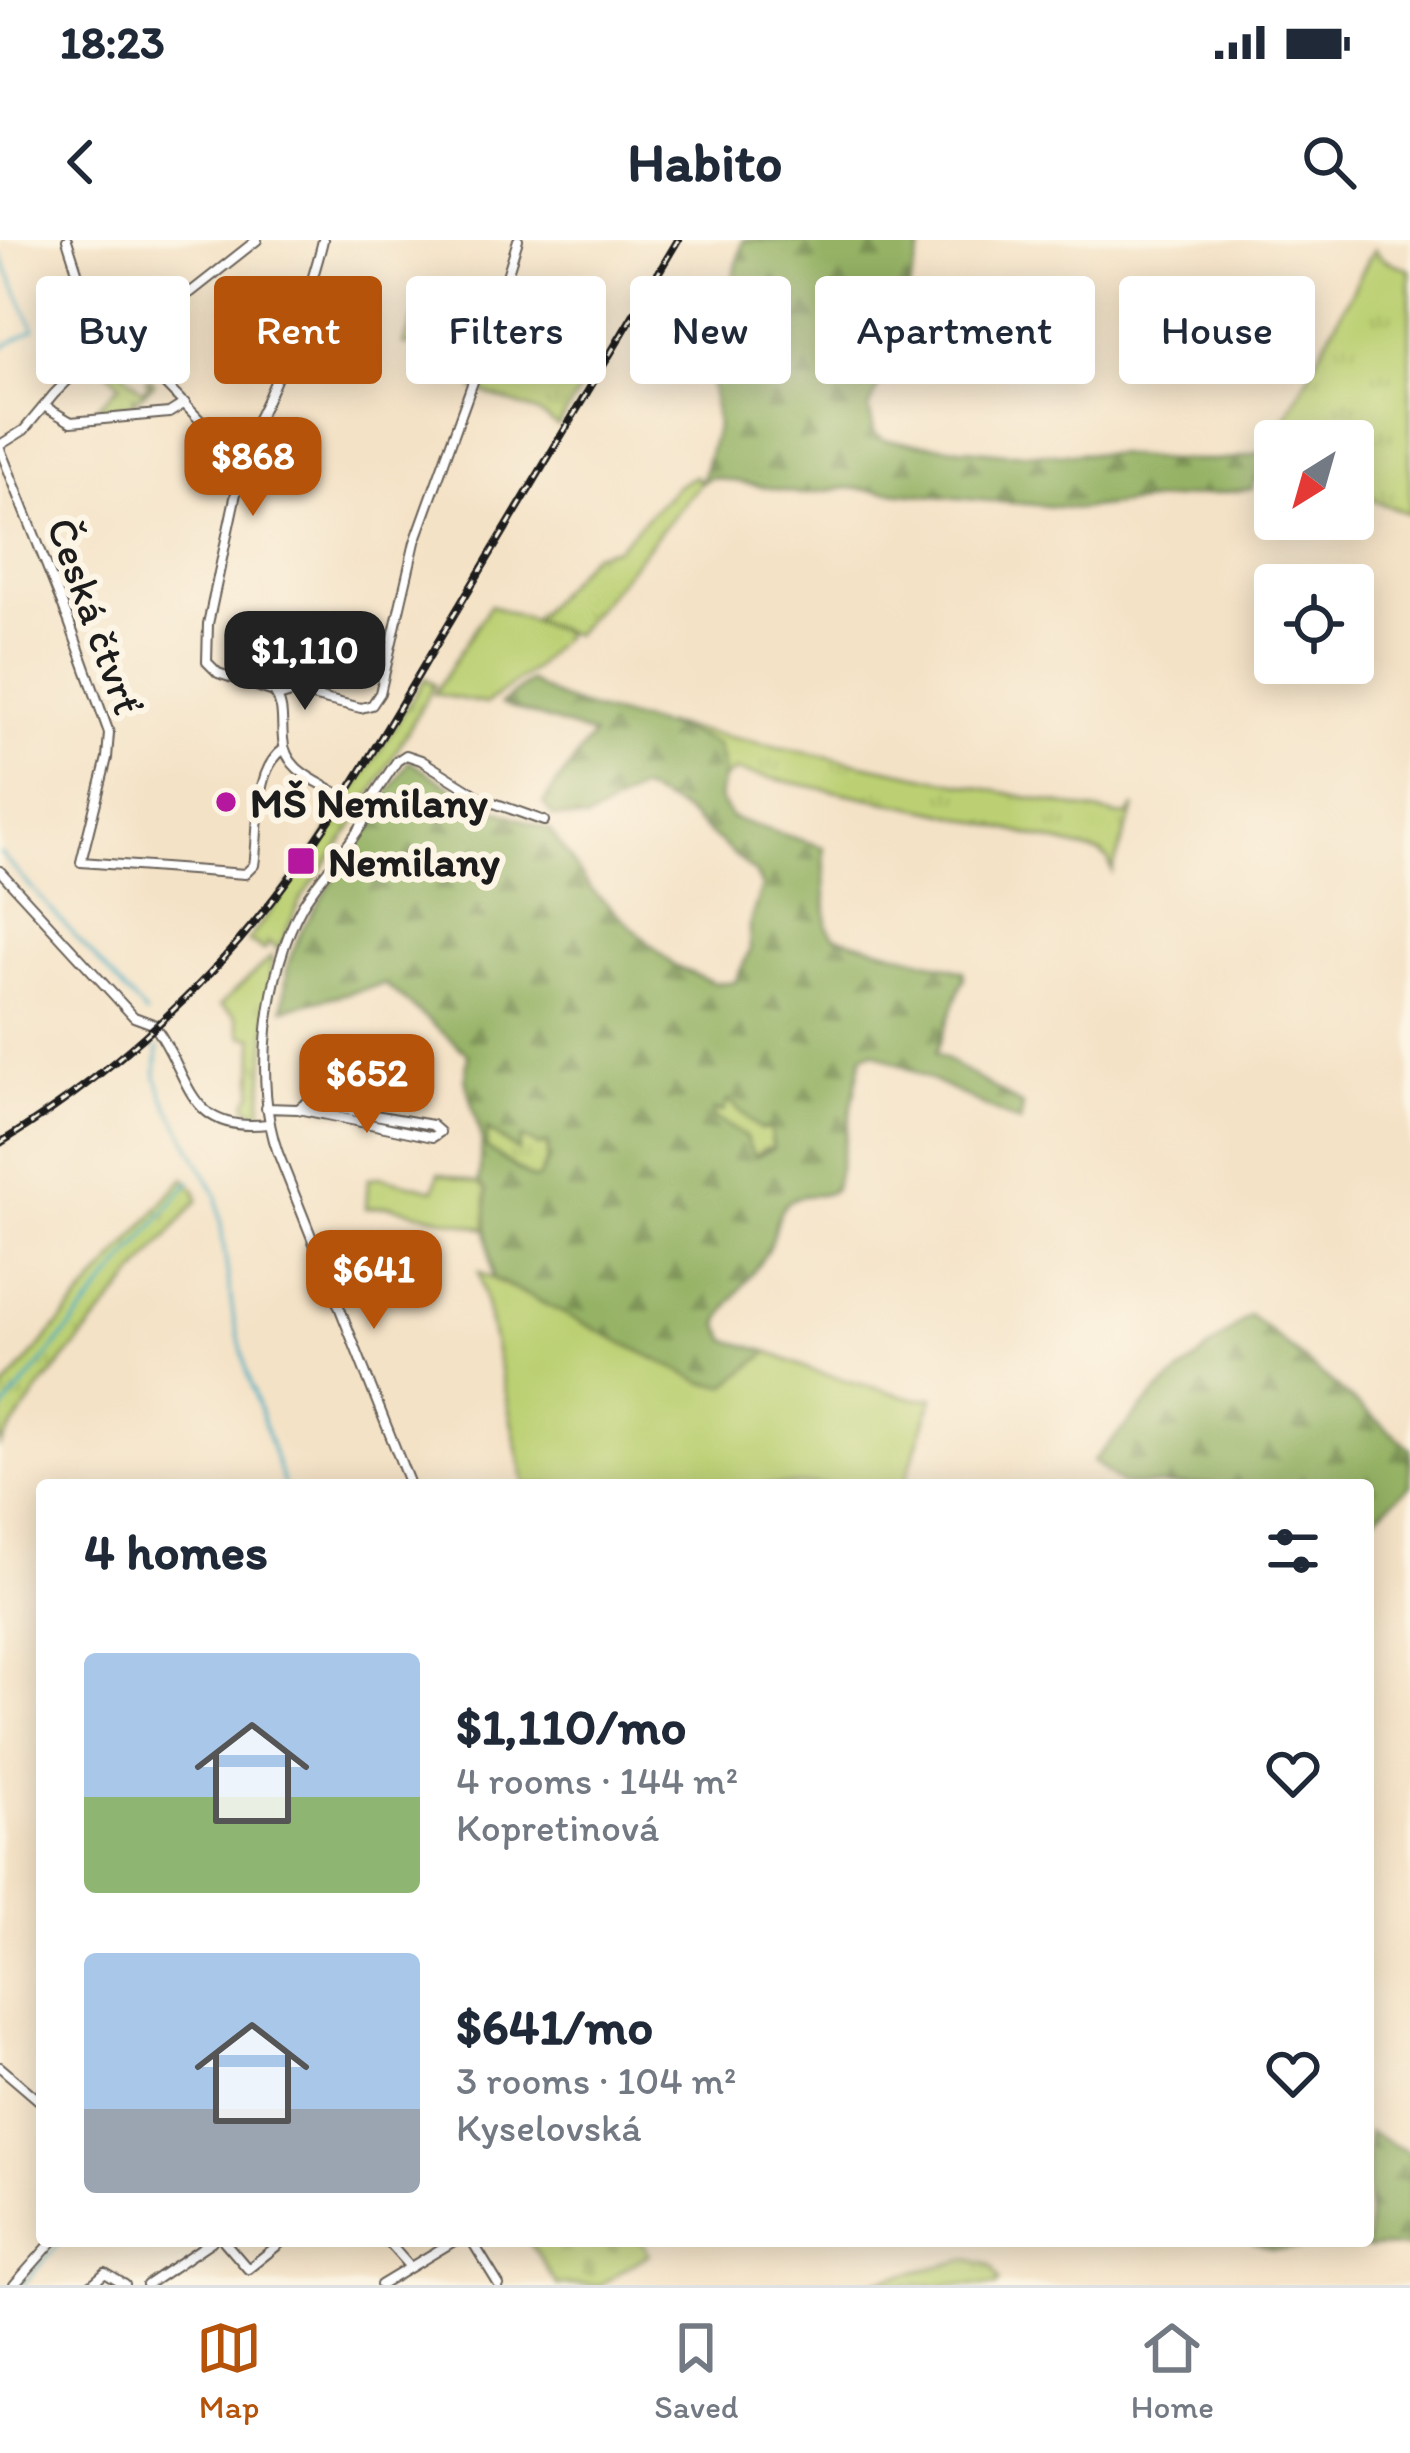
<!DOCTYPE html>
<html lang="en">
<head>
<meta charset="utf-8">
<style>
	body { margin:0; font-family:Itim,sans-serif; background:#f6f6f7; color:#1f2937; height:100vh; display:flex; flex-direction:column; font-size:45px; white-space:nowrap }
	* { box-sizing:border-box; margin:0 }
	p { font-size:39px; color:#747a83 }
	.icon { flex:none; width:66px; height:66px; fill:none; stroke:currentColor; stroke-width:2; stroke-linecap:round; stroke-linejoin:round }
	.map { position:relative; flex:1; overflow:hidden }
	.side { position:absolute; left:36px; top:1239px; width:1338px; height:768px; display:flex; flex-direction:column; background:#fff; border-radius:12px; box-shadow:0 6px 30px #0003 }
	.side>* { flex:none }
	.top-card { position:absolute; left:36px; top:36px; width:1338px; height:108px; display:flex; gap:24px }
	.needle { width:78px; rotate:217deg }
	.fabs { position:absolute; left:1254px; top:180px; display:grid; gap:24px }
	.fabs a { display:grid; place-items:center; width:120px; height:120px; border-radius:12px; background:#fff; box-shadow:0 6px 30px #0003; font-size:60px }
	.price { position:absolute; translate:-50% -102px; padding:0 27px; border-radius:24px; background:#b45309; color:#fff; font-size:39px; line-height:78px; filter:drop-shadow(0 3px 6px #0008) }
	.price::after { content:''; position:absolute; left:50%; top:72px; width:36px; height:27px; margin-left:-18px; background:inherit; clip-path:polygon(0 0,100% 0,50% 100%) }
	.price.selected { background:#222; color:#fff }
	ul { padding:0; list-style:none }
	li { display:flex; align-items:center; gap:36px; height:300px; padding:0 48px }
	li span { display:grid; place-items:center; flex:none; width:336px; height:240px; border-radius:12px; color:#555 }
	li>.icon { margin-inline-start:auto }
	span .icon { width:144px; height:144px; fill:#fffc; stroke-width:1 }
	li b { font-size:51px }
	h2 { display:flex; justify-content:space-between; align-items:center; height:144px; padding:0 48px; font-size:51px }
	.tag { padding:0 42px; border-radius:12px; background:#fff; box-shadow:0 6px 30px #0003; font-size:42px; line-height:108px }
	.tag.selected { background:#b45309; color:#fff }
	.status { display:flex; justify-content:space-between; align-items:center; height:84px; padding:0 60px; background:#fff; direction:ltr }
	.status svg { height:33px; fill:currentColor }
	header { display:flex; justify-content:space-between; align-items:center; height:156px; padding:0 48px; background:#fff; font-size:54px; font-weight:800 }
	.menu { display:flex; justify-content:space-around; align-items:center; height:168px; border-top:3px solid #e0e1e3; background:#fff; font-size:33px; color:#747a83 }
	.menu a { display:grid; justify-items:center; gap:6px }
	.menu .selected { color:#b45309 }
	.map>svg:first-child { display:block }
	.grass { fill:url(#grass-tufts); stroke:#6c7648; stroke-width:3 }
	.forest { fill:url(#forest-firs); stroke:#586740; stroke-width:3; fill-rule:evenodd }
	.cemetery { fill:url(#cemetery-stones); stroke:#6c7648; stroke-width:3 }
	.garden { fill:#bcd073; stroke:#6c7648; stroke-width:3 }
	.lines { fill:none; stroke-linecap:round; stroke-linejoin:round }
	.stream { stroke:#43abc2; stroke-width:3 }
	.minor-casing { stroke:#686158; stroke-width:12 }
	.minor { stroke:#fff; stroke-width:8 }
	.rail-casing { stroke:#1c1c1c; stroke-width:8 }
	.rail { stroke:#fcf5e5; stroke-width:3; stroke-dasharray:9; stroke-linecap:butt }
	.minor-bridge-casing { stroke:#686158; stroke-width:12; stroke-linecap:butt }
	.minor-bridge { stroke:#fff; stroke-width:8 }
	.poi-dot { fill:#b5179e; stroke:#fcf5e5; stroke-width:4.5 }
	.labels { text-anchor:middle; dominant-baseline:central; stroke-width:12; stroke-linejoin:round; paint-order:stroke }
	.street-label { font-size:42px; fill:#1c1c1c; stroke:#fcf5e5 }
	.poi-label { font-size:42px; font-weight:bold; fill:#1c1c1c; stroke:#fcf5e5; text-anchor:start }
</style>
</head>
<body>
<div class="status"><b>18:23</b><svg viewBox="0 0 49 12"><path d="M0 12V9h3v3zM5 12V6h3v6zM10 12V3h3v9zM15 12V0h3v12zM26 1h20v11H26zM47 4h2v5h-2z"/></svg></div>
<header><svg class="icon" aria-label="back" viewBox="0 0 24 24"><path d="M15 5l-7 7 7 7"/></svg>Habito<svg class="icon" aria-label="search" viewBox="0 0 24 24"><circle cx="10" cy="10" r="6"/><path d="M15 15l6 6"/></svg></header>
<div class="map">
<svg width="1410" height="2045" viewBox="0 0 1410 2045">
	<defs>
		<pattern id="grass-tufts" width="24" height="20" patternUnits="userSpaceOnUse" patternTransform="scale(3)"><rect width="24" height="20" fill="#bcd073"/><path d="M3 7l-1-3M5 7V3M7 7l1-3M15 17l-1-3M17 17v-4M19 17l1-3" fill="none" stroke="#a1b263"/></pattern>
		<pattern id="forest-firs" width="22" height="20" patternUnits="userSpaceOnUse" patternTransform="scale(3)"><rect width="22" height="20" fill="#95b265"/><path d="M5 1l3.5 6h-7zM16 11l3.5 6h-7z" fill="#799052"/></pattern>
		<pattern id="cemetery-stones" width="16" height="16" patternUnits="userSpaceOnUse" patternTransform="scale(3)"><rect width="16" height="16" fill="#bcd073"/><path d="M2 7V4a2 2 0 0 1 4 0v3zM10 15v-3a2 2 0 0 1 4 0v3z" fill="#a1b263"/></pattern>
	</defs>
	<rect width="100%" height="100%" fill="#fcf5e5"/>
	<filter id="ink" filterUnits="userSpaceOnUse"><feTurbulence type="fractalNoise" baseFrequency=".00833" numOctaves="2"/><feDisplacementMap in="SourceGraphic" scale="24" xChannelSelector="R" yChannelSelector="G"/><feConvolveMatrix kernelMatrix="1 2 1 2 8 2 1 2 1" color-interpolation-filters="sRGB"/></filter>
	<filter id="wash" filterUnits="userSpaceOnUse"><feTurbulence type="fractalNoise" baseFrequency=".004" numOctaves="4" result="noise"/><feDisplacementMap in="SourceGraphic" scale="48" xChannelSelector="R" yChannelSelector="G"/><feGaussianBlur stdDeviation="2.7" result="paint"/><feColorMatrix in="noise" values="0 0 0 0 0 0 0 0 0 0 0 0 0 0 0 0 0 1.4 0 .05"/><feComposite in="paint" operator="in"/></filter>
	<g filter="url(#wash)">
		<rect width="100%" height="100%" fill="#f4e2c6"/>
		<path class="grass" d="M 1374,9 L 1383,19 L 1410,30 L 1410,274 L 1353,253 L 1353,201 L 1273,202 Z
			M 425,50 L 487,68 L 470,120 L 403,104 Z
			M 486,112 L 581,148 L 558,186 L 537,172 L 474,149 Z
			M 106,113 L 142,151 L 149,145 L 146,141 L 149,138 L 154,143 L 140,157 L 133,157 L 136,162 L 131,165 L 92,173 L 120,144 L 100,123 Z
			M 695,236 L 701,243 L 574,395 L 533,380 L 592,314 L 617,308 L 677,246 Z
			M 425,438 L 434,445 L 368,561 L 355,559 L 350,568 L 357,574 L 355,583 L 300,661 L 280,706 L 278,710 L 269,703 L 264,710 L 248,701 L 324,599 Z
			M 664,484 L 1116,575 L 1127,576 L 1135,566 L 1112,631 L 1108,619 L 1100,613 L 942,573 L 735,531 L 720,542 L 723,532 Z
			M 272,716 L 261,875 L 256,881 L 255,870 L 247,868 L 246,863 L 253,852 L 254,798 L 242,796 L 235,775 L 220,765 Z
			M 728,860 L 750,880 L 770,889 L 773,908 L 765,908 L 754,917 L 750,914 L 745,896 L 714,878 L 713,870 L 724,867 Z
			M 487,889 L 517,910 L 521,898 L 548,903 L 547,920 L 538,939 L 532,939 L 486,908 Z
			M 184,938 L 195,949 L 198,960 L 38,1151 L 0,1205 L 0,1153 Z
			M 968,2019 L 991,2025 L 999,2040 L 997,2045 L 861,2045 Z"/>
		<path class="forest" d="M 743,0 L 923,0 L 887,125 L 869,170 L 875,194 L 884,200 L 1005,213 L 1116,214 L 1168,220 L 1228,220 L 1259,213 L 1273,202 L 1252,249 L 1080,269 L 847,248 L 801,254 L 712,237 L 701,242 L 717,185 L 710,131 Z
			M 530,441 C 585,481 658,474 717,505 L 724,532 L 719,558 L 731,578 L 824,607 L 827,686 L 834,696 L 963,731 L 964,737 L 936,813 L 1023,866 L 1020,883 L 873,812 L 862,816 L 835,949 C 822,960 804,951 791,960 C 774,970 776,995 767,1011 C 753,1036 731,1056 719,1083 L 727,1100 L 769,1112 L 726,1146 L 704,1143 L 493,1038 L 486,989 L 486,950 L 479,943 L 482,902 L 465,839 L 468,814 L 385,744 L 283,769 L 288,723 L 302,689 L 409,521 L 473,561 L 550,590 L 590,648 L 674,726 L 715,743 L 735,742 L 750,711 L 749,686 L 762,646 L 755,633 L 684,571 L 640,549 L 587,580 L 553,576 L 543,563 L 593,495 L 501,464 ZM 728,860 L 759,889 L 770,889 L 773,908 L 754,917 L 745,896 L 714,878 L 714,870 L 723,872 ZM 487,889 L 518,911 L 522,898 L 539,906 L 548,903 L 548,920 L 538,939 L 532,939 L 486,908 Z
			M 1250,1075 L 1410,1208 L 1410,1245 L 1368,1283 L 1368,1245 L 1122,1245 L 1093,1221 L 1157,1152 Z
			M 1368,1892 L 1410,1913 L 1410,2007 L 1272,2009 L 1250,2001 L 1368,2001 Z"/>
		<path class="cemetery" d="M 529,2001 L 642,2001 L 649,2014 L 600,2045 L 557,2045 Z"/>
		<path class="garden" d="M 490,365 L 566,393 L 535,428 L 486,464 L 434,454 Z
			M 439,933 L 479,943 L 486,950 L 486,989 L 389,966 L 366,968 L 368,938 L 381,937 L 434,950 Z
			M 479,1032 L 704,1143 L 726,1146 L 769,1112 L 813,1131 L 916,1159 L 933,1158 L 904,1245 L 525,1245 Z"/>
		<g class="lines">
			<path class="stream" d="M 0,14 L 34,89 L 0,109
				M 0,613 L 146,774
				M 158,808 L 156,836 L 163,856 L 217,956 L 233,1074 L 247,1131 L 284,1245
				M 0,1174 L 190,941
				M 22,2045 L 61,2001"/>
		</g>
	</g>
	<g filter="url(#ink)">
		<g class="lines">
			<g class="minor-casing">
				<path id="minor" d="M 67,0 L 83,50 L 95,72 L 229,210 L 238,224 L 239,239 L 208,384 L 207,422 L 218,433 L 274,452 C 285,468 281,480 283,499 C 285,529 313,539 335,552
					M 44,166 L 71,182 L 169,173 L 185,163
					M 0,205 L 24,190 L 54,154 L 111,97 L 191,52 L 257,0
					M 0,209 L 68,379 L 109,493 L 107,518 L 81,622 L 245,634 L 254,625 C 260,590 252,531 284,509
					M 232,214 C 265,190 313,44 323,0
					M 278,457 L 295,452 L 361,468 L 372,465 L 380,453 L 415,302 L 483,114 L 518,0
					M 353,563 L 363,571 L 363,583 C 345,612 320,636 302,666 C 266,730 253,845 278,913 L 410,1245
					M 363,571 L 397,521 L 406,515 L 421,520 L 483,559 L 544,581
					M 0,631 L 134,777 L 153,784 C 192,835 184,894 268,884
					M 266,868 L 298,869 L 433,897 L 440,892
					M 298,869 L 306,863 L 432,885 L 440,892
					M 0,1827 L 42,1863
					M 224,2001 L 248,2029 L 283,2001
					M 387,2001 L 410,2027
					M 472,2001 L 499,2045
					M 14,2045 L 53,2001
					M 91,2045 L 105,2033 L 125,2045
					M 147,2045 L 212,2001
					M 381,2045 L 454,2001"/>
			</g>
			<use href="#minor" class="minor"/>
			<g class="rail-casing">
				<path id="rail" d="M 0,903 C 101,841 193,761 266,668 C 339,576 397,470 458,368 C 531,246 605,123 678,0"/>
			</g>
			<use href="#rail" class="rail"/>
			<g class="minor-bridge-casing">
				<path id="minor-bridge" d="M 335,552 L 353,563"/>
			</g>
			<use href="#minor-bridge" class="minor-bridge"/>
		</g>
	</g>
	<g class="poi-dot">
		<circle cx="226" cy="562" r="12"/>
		<rect x="286" y="606" width="30" height="30" rx="6"/>
	</g>
	<g class="labels">
		<g class="street-label">
			<text transform="translate(95 376) rotate(70)">Česká čtvrť</text>
		</g>
		<g class="poi-label">
			<text x="250" y="562">MŠ Nemilany</text>
			<text x="328" y="621">Nemilany</text>
		</g>
	</g>
</svg>
<div class="fabs">
<a><svg class="needle" viewBox="-14 -14 28 28"><path d="M0-13l5 13h-10z" fill="#e53935"/><path d="M0 13l5-13h-10z" fill="#747a83"/></svg></a>
<a><svg class="icon" aria-label="locate" viewBox="0 0 24 24"><circle cx="12" cy="12" r="6"/><path d="M12 2v4M12 18v4M2 12h4M18 12h4"/></svg></a>
</div>
<b class="price" style="left:253px;top:279px">$868</b>
<b class="price selected" style="left:305px;top:473px">$1,110</b>
<b class="price" style="left:367px;top:896px">$652</b>
<b class="price" style="left:374px;top:1092px">$641</b>
<div class="top-card">
<a class="tag">Buy</a>
<a class="tag selected">Rent</a>
<a class="tag">Filters</a>
<a class="tag">New</a>
<a class="tag">Apartment</a>
<a class="tag">House</a>
</div>
<section class="side">
<h2>4 homes<svg class="icon" aria-label="filters" viewBox="0 0 24 24"><path d="M4 7h16M4 17h16"/><circle cx="9" cy="7" r="2"/><circle cx="15" cy="17" r="2"/></svg></h2>
<ul>
<li><span style="background:linear-gradient(#a9c7e8 60%,#8fb573 0)"><svg class="icon" aria-label="home" viewBox="0 0 24 24"><path d="M3 11l9-7 9 7M6 9v11h12V9"/></svg></span><div><b>$1,110/mo</b><p>4 rooms · 144 m²</p><p>Kopretinová</p></div><svg class="icon" aria-label="heart" viewBox="0 0 24 24"><path d="M12 20l-8-8c-3-5 5-10 8-4 3-6 11-1 8 4z"/></svg></li>
<li><span style="background:linear-gradient(#a9c7e8 65%,#9aa5b1 0)"><svg class="icon" aria-label="home" viewBox="0 0 24 24"><path d="M3 11l9-7 9 7M6 9v11h12V9"/></svg></span><div><b>$641/mo</b><p>3 rooms · 104 m²</p><p>Kyselovská</p></div><svg class="icon" aria-label="heart" viewBox="0 0 24 24"><path d="M12 20l-8-8c-3-5 5-10 8-4 3-6 11-1 8 4z"/></svg></li>
</ul>
</section>
</div>
<nav class="menu">
<a class="selected"><svg class="icon" aria-label="map" viewBox="0 0 24 24"><path d="M3 6l6-2 6 2 6-2v14l-6 2-6-2-6 2zM9 4v14M15 6v14"/></svg>Map</a>
<a><svg class="icon" aria-label="saved" viewBox="0 0 24 24"><path d="M7 4h10v16l-5-4-5 4z"/></svg>Saved</a>
<a><svg class="icon" aria-label="home" viewBox="0 0 24 24"><path d="M3 11l9-7 9 7M6 9v11h12V9"/></svg>Home</a>
</nav>
</body>
</html>
